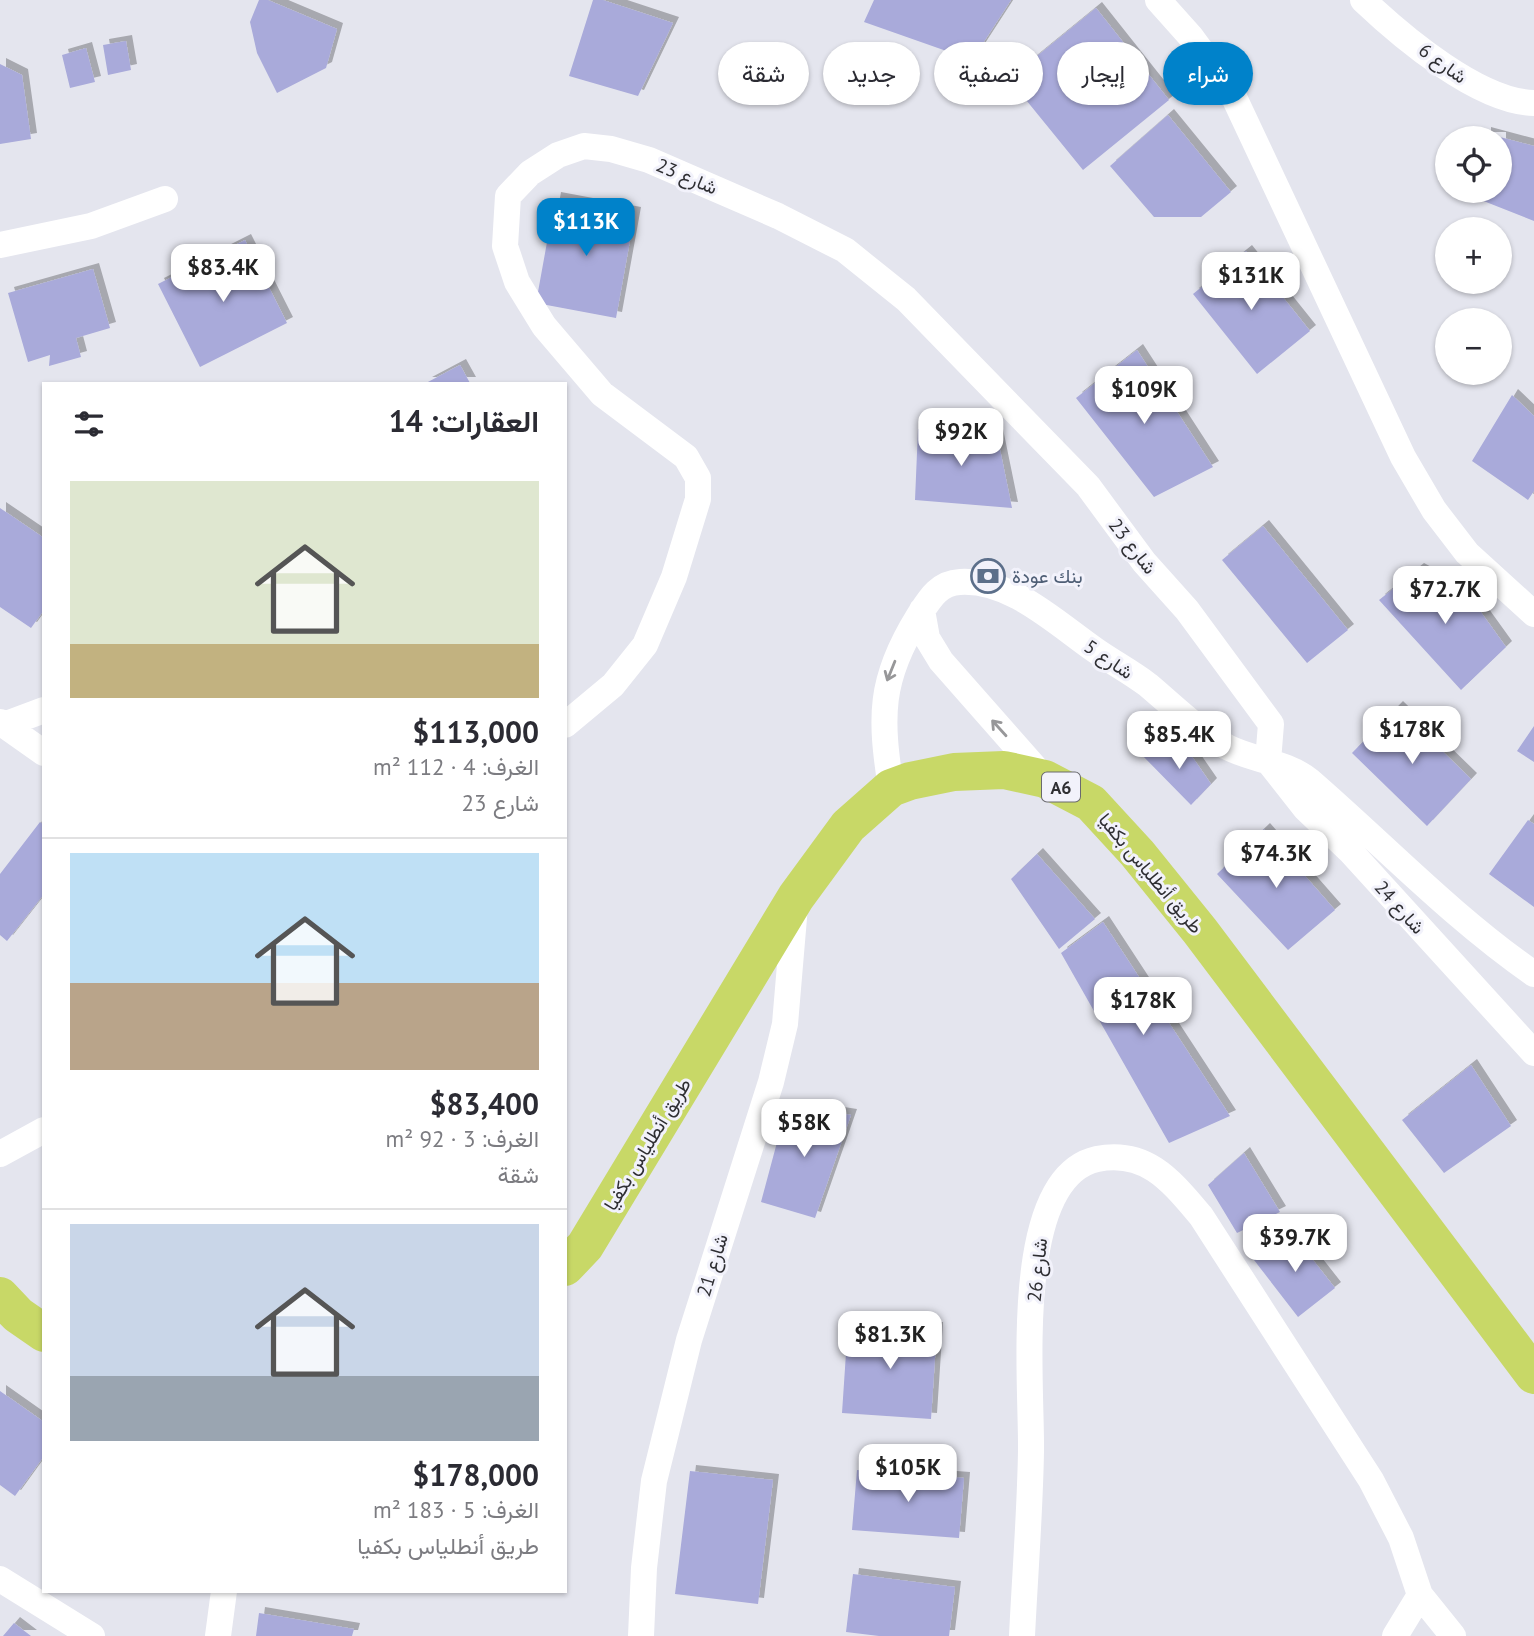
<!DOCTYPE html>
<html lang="ar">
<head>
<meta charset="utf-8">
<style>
	body { margin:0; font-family:"PT Sans",Vazirmatn,sans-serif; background:#f7f7f7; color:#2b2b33; direction:rtl; height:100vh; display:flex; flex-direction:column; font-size:26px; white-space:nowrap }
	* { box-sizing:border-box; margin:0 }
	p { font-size:23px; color:#7c7c81 }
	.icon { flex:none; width:38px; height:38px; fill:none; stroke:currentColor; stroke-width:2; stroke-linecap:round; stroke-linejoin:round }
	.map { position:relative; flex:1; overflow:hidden; direction:ltr }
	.side { position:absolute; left:42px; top:382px; width:525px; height:1211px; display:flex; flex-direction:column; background:#fff; border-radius:0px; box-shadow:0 2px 5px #0004; direction:rtl }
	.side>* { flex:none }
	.top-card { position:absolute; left:588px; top:42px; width:665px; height:63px; direction:rtl; display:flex; gap:14px }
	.controls { position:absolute; left:1435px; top:126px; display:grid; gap:14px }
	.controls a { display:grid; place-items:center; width:77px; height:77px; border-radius:50%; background:#fff; box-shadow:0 2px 5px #0004; font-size:35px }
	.price { position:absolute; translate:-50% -60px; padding:0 16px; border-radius:14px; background:#fff; color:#222; font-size:23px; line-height:46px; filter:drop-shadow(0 2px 4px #0008) }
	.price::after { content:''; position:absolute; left:50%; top:42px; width:21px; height:16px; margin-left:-10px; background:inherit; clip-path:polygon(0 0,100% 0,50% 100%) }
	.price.active { background:#0082ca; color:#fff }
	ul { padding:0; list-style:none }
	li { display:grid; align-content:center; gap:14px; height:371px; padding:0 28px }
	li+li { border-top:2px solid #e1e1e2 }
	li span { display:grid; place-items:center; height:217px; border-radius:0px; color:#555 }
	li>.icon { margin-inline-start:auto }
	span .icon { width:126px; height:126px; fill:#fffc; stroke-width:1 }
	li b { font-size:30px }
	h2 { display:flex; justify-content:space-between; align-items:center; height:84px; padding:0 28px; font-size:30px }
	.pill { padding:0 24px; border-radius:32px; background:#fff; box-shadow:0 2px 5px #0004; font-size:24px; line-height:63px }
	.pill.active { background:#0082ca; color:#fff }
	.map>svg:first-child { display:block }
	.building { fill:#a9aada; filter:url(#shadow) }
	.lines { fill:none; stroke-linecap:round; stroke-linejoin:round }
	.minor { stroke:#fff; stroke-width:26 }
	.trunk { stroke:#c8d867; stroke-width:38 }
	.oneway { stroke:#979799 }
	.labels { text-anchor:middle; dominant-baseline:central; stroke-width:6; stroke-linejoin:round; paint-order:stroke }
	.shield { fill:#f2f2fb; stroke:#6a6a6f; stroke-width:2 }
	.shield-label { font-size:18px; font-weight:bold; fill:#2f2f33 }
	.street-label { font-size:19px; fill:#2f2f33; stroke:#f2f2fb }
	.service-label { font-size:19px; fill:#4e5e75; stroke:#f2f2fb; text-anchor:start }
</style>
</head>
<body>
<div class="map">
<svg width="1534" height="1636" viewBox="0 0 1534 1636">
	<defs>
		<filter id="shadow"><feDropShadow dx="6" dy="-6" stdDeviation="0" flood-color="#0004"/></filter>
	</defs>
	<rect width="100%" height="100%" fill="#e4e5ee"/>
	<path class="building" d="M 259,0 L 268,0 L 337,29 L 326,68 L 277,93 L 257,53 L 250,22 Z
		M 593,0 L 603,0 L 673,23 L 638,96 L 569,76 Z
		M 874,0 L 1011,0 L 972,60 L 864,22 Z
		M 1096,8 L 1169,100 L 1083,170 L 1009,79 Z
		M 126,41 L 131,70 L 108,75 L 103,45 Z
		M 86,48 L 95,82 L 70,88 L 62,55 Z
		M 0,64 L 22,75 L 31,139 L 0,144 Z
		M 1168,115 L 1231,192 L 1201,217 L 1154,217 L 1110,166 Z
		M 1485,133 L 1534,146 L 1534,221 L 1481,200 L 1481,191 L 1500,191 L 1500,138 L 1485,138 Z
		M 555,198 L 635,213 L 616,318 L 536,303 Z
		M 245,240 L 287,323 L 200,367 L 158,284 Z
		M 1246,251 L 1310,331 L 1257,374 L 1193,294 Z
		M 93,269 L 110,328 L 76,338 L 81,357 L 49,366 L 50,355 L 28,362 L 8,293 Z
		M 1137,350 L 1213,467 L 1154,497 L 1076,398 Z
		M 460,365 L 470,383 L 426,383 Z
		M 1512,395 L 1534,416 L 1534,491 L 1528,500 L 1472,461 Z
		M 918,429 L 996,430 L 1012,508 L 915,500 Z
		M 0,508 L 44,538 L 44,610 L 31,628 L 0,607 Z
		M 1263,526 L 1348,630 L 1307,663 L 1222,560 Z
		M 1418,569 L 1470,597 L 1506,647 L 1461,690 L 1379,600 Z
		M 1397,707 L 1471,779 L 1427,826 L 1352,753 Z
		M 1534,726 L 1534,762 L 1517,751 Z
		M 1164,746 L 1191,755 L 1211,784 L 1191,805 L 1139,752 Z
		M 1528,820 L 1534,824 L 1534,907 L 1489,874 Z
		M 40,822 L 44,825 L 44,894 L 7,941 L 0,935 L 0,874 Z
		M 1264,829 L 1335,910 L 1288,950 L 1217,874 Z
		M 1037,854 L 1095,919 L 1059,949 L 1011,879 Z
		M 1103,922 L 1230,1116 L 1169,1143 L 1061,953 Z
		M 1471,1065 L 1511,1126 L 1444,1173 L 1402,1120 Z
		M 787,1105 L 851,1115 L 815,1218 L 761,1202 Z
		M 1244,1153 L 1280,1212 L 1237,1233 L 1208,1185 Z
		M 1291,1232 L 1335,1288 L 1298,1317 L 1254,1260 Z
		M 848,1323 L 937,1328 L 931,1419 L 842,1413 Z
		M 0,1391 L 44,1422 L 44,1456 L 15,1496 L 0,1485 Z
		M 857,1470 L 964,1478 L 959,1538 L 852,1530 Z
		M 690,1471 L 773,1480 L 758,1604 L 675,1594 Z
		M 853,1574 L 955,1587 L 949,1636 L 879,1636 L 846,1632 Z
		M 259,1613 L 354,1629 L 352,1636 L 256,1636 Z
		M 14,1623 L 31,1636 L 3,1636 Z"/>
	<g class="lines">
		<path class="minor" d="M 1158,0 L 1191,37 L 1232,93 L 1403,457 L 1434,510 L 1467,553 L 1534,614
			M 1363,0 C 1402,37 1479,102 1534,103
			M 0,245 L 91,226 L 165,199
			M 922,610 L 927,638 L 941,661 L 1045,779
			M 0,722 L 44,753
			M 4,725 L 44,710
			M 565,725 L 613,685 L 645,645 L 674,577 L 698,499 L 698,478 L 686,457 L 602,394 L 544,326 L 517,282 L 505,246 L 508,196 L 530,173 L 558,155 L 584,146 L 611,149 L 649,160 L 778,216 L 845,250 L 906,299 L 1088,486 L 1144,562 L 1187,610 L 1271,724 L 1268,761 L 1305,808 L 1350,851 L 1534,1053
			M 891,788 C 880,717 879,680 918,617 C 929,600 938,583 960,582 C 1011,579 1056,623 1095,650 C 1112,662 1131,672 1148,685 C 1173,706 1198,731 1227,747 C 1252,760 1287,762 1310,781 C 1385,846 1452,917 1534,974
			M 0,1154 L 44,1130
			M 0,1579 L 92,1636
			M 218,1636 L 224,1591
			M 641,1636 L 644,1568 L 654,1481 L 689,1340 L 771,1082 L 785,1024 L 795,906
			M 1022,1636 C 1025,1574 1030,1512 1031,1451 C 1032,1383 1011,1178 1097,1159 C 1147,1149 1172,1182 1201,1216 L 1371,1480 L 1401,1538 L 1420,1595 L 1453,1636
			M 1395,1636 L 1420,1595"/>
		<path class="trunk" d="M 565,1267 L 585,1246 L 796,897 L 848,826 L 891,788 L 910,781 L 954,772 L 1004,770 L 1045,779 L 1091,803 L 1137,853 L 1200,931 L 1534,1375
			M 0,1296 L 18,1315 L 44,1333"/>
	</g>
	<defs><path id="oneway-shaft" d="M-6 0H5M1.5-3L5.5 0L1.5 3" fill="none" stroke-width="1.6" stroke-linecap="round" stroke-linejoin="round" transform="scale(1.75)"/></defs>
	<g class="oneway">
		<use href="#oneway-shaft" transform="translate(891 671) rotate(112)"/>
		<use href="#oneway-shaft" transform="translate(999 728) rotate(-132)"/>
	</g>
	<defs>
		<g id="bank-ring" transform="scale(1.75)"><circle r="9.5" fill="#f2f2fb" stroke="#5c6f8a" stroke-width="1.5"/><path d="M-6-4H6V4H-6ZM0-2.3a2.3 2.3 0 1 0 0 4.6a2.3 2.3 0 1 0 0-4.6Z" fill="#5c6f8a"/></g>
	</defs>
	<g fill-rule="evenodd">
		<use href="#bank-ring" x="988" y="576"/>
	</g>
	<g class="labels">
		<rect class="shield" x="1042" y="772.5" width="38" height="29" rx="5"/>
		<g class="shield-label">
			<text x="1061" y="787">A6</text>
		</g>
		<g class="street-label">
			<text transform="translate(1443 63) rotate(36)">شارع 6</text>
			<text transform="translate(687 176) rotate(23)">شارع 23</text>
			<text transform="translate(1133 546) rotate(52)">شارع 23</text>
			<text transform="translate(1109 659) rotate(34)">شارع 5</text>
			<text transform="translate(1151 873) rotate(50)">طريق أنطلياس بكفيا</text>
			<text transform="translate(1400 907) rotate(48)">شارع 24</text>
			<text transform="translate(647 1144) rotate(-59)">طريق أنطلياس بكفيا</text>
			<text transform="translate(712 1265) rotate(-73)">شارع 21</text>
			<text transform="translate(1037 1270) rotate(-84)">شارع 26</text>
		</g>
		<g class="service-label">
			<text x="1012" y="576">بنك عودة</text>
		</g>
	</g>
</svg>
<div class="controls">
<a><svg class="icon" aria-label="locate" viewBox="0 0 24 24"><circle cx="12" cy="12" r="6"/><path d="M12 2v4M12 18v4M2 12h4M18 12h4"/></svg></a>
<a>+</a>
<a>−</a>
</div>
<b class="price active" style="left:586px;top:258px">$113K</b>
<b class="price" style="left:223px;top:304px">$83.4K</b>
<b class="price" style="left:1251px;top:312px">$131K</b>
<b class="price" style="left:1144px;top:426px">$109K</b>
<b class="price" style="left:961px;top:468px">$92K</b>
<b class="price" style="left:1445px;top:626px">$72.7K</b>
<b class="price" style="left:1412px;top:766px">$178K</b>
<b class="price" style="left:1179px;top:771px">$85.4K</b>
<b class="price" style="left:1276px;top:890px">$74.3K</b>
<b class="price" style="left:1143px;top:1037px">$178K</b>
<b class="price" style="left:804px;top:1159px">$58K</b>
<b class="price" style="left:1295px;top:1274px">$39.7K</b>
<b class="price" style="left:890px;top:1371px">$81.3K</b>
<b class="price" style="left:908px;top:1504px">$105K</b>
<div class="top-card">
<a class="pill active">شراء</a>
<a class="pill">إيجار</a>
<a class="pill">تصفية</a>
<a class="pill">جديد</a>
<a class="pill">شقة</a>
</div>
<section class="side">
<h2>العقارات: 14<svg class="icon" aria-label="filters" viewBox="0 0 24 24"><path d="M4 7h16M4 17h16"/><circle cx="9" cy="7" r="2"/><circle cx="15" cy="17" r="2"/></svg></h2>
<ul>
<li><span style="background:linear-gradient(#dfe7d0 75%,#c2b280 0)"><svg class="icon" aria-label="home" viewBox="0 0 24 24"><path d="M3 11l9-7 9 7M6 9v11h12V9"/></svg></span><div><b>$113,000</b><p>الغرف: 4 · 112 m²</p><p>شارع 23</p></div></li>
<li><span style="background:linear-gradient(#bfe0f5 60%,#b9a48a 0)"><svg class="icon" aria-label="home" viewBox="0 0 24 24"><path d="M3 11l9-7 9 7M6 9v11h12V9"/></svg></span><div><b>$83,400</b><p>الغرف: 3 · 92 m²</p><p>شقة</p></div></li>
<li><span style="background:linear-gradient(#c9d6e8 70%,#9aa5b1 0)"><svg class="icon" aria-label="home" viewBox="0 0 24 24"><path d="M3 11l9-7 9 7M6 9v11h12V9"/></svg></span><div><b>$178,000</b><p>الغرف: 5 · 183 m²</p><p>طريق أنطلياس بكفيا</p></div></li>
</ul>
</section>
</div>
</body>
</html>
